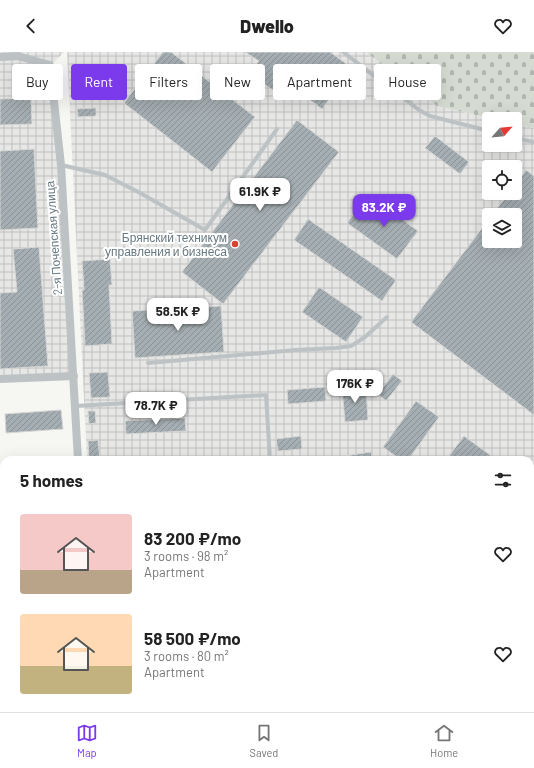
<!DOCTYPE html>
<html lang="en">
<head>
<meta charset="utf-8">
<style>
	body { margin:0; font-family:Barlow,sans-serif; background:#f2f2f2; color:#222; height:100vh; display:flex; flex-direction:column; font-size:15px; white-space:nowrap }
	* { box-sizing:border-box; margin:0 }
	p { font-size:13px; color:#767676 }
	.icon { flex:none; width:22px; height:22px; fill:none; stroke:currentColor; stroke-width:2; stroke-linecap:round; stroke-linejoin:round }
	.map { position:relative; flex:1; overflow:hidden }
	.panel { position:absolute; left:0px; top:404px; width:534px; height:256px; display:flex; flex-direction:column; background:#fff; border-radius:12px 12px 0 0; box-shadow:0 4px 16px #0002 }
	.panel>* { flex:none }
	.hud { position:absolute; left:12px; top:12px; width:510px; height:36px; display:flex; gap:8px }
	.needle { width:26px; rotate:63deg }
	.tools { position:absolute; left:482px; top:60px; display:grid; gap:8px }
	.tools a { display:grid; place-items:center; width:40px; height:40px; border-radius:4px; background:#fff; box-shadow:0 4px 16px #0002; font-size:20px }
	.price { position:absolute; translate:-50% -34px; padding:0 9px; border-radius:8px; background:#fff; color:#222; font-size:13px; line-height:26px; filter:drop-shadow(0 1px 2px #0008) }
	.price::after { content:''; position:absolute; left:50%; top:24px; width:12px; height:9px; margin-left:-6px; background:inherit; clip-path:polygon(0 0,100% 0,50% 100%) }
	.price.active { background:#7c3aed; color:#fff }
	ul { padding:0; list-style:none }
	li { display:flex; align-items:center; gap:12px; height:100px; padding:0 20px }
	li span { display:grid; place-items:center; flex:none; width:112px; height:80px; border-radius:4px; color:#555 }
	li>.icon { margin-inline-start:auto }
	span .icon { width:48px; height:48px; fill:#fffc; stroke-width:1 }
	li b { font-size:17px }
	h2 { display:flex; justify-content:space-between; align-items:center; height:48px; padding:0 20px; font-size:17px }
	.chip { padding:0 14px; border-radius:4px; background:#fff; box-shadow:0 4px 16px #0002; font-size:14px; line-height:36px }
	.chip.active { background:#7c3aed; color:#fff }
	header { display:flex; justify-content:space-between; align-items:center; height:52px; padding:0 20px; background:#fff; font-size:18px; font-weight:800 }
	.dock { display:flex; justify-content:space-around; align-items:center; height:56px; border-top:1px solid #e0e0e0; background:#fff; font-size:11px; color:#767676 }
	.dock a { display:grid; justify-items:center; gap:2px }
	.dock .active { color:#7c3aed }
	.map>svg:first-child { display:block }
	.industrial { fill:url(#industrial-grid); fill-rule:evenodd }
	.cemetery { fill:url(#cemetery-stones) }
	.building { fill:url(#building-hatch); stroke:#d7d7d5 }
	.lines { fill:none; stroke-linecap:round; stroke-linejoin:round }
	.primary-casing { stroke:#b0b6b9; stroke-width:15 }
	.service { stroke:#bdc2c4; stroke-width:4 }
	.minor { stroke:#bdc2c4; stroke-width:8 }
	.primary { stroke:#fff; stroke-width:13 }
	.poi-dot { fill:#d84231; stroke:#fff; stroke-width:1.5 }
	.labels { text-anchor:middle; dominant-baseline:central; stroke-width:4; stroke-linejoin:round; paint-order:stroke }
	.poi-label { font-size:12px; fill:#677982; stroke:#fff; text-anchor:end }
	.street-label { font-size:12px; fill:#677982; stroke:#fff }
</style>
</head>
<body>
<header><svg class="icon" aria-label="back" viewBox="0 0 24 24"><path d="M15 5l-7 7 7 7"/></svg>Dwello<svg class="icon" aria-label="heart" viewBox="0 0 24 24"><path d="M12 20l-8-8c-3-5 5-10 8-4 3-6 11-1 8 4z"/></svg></header>
<div class="map">
<svg width="534" height="660" viewBox="0 0 534 660">
	<defs>
		<pattern id="industrial-grid" width="8" height="8" patternUnits="userSpaceOnUse"><rect width="8" height="8" fill="#e7e7e6"/><path d="M0 4h8M4 0v8" fill="none" stroke="#bfc0c0"/></pattern>
		<pattern id="cemetery-stones" width="16" height="16" patternUnits="userSpaceOnUse"><rect width="16" height="16" fill="#d6dbd2"/><path d="M2 7V4a2 2 0 0 1 4 0v3zM10 15v-3a2 2 0 0 1 4 0v3z" fill="#b1b6b0"/></pattern>
		<pattern id="building-hatch" width="6" height="6" patternUnits="userSpaceOnUse"><rect width="6" height="6" fill="#a5aeb2"/><path d="M-1 1l2-2M0 6l6-6M5 7l2-2" fill="none" stroke="#8a9296"/></pattern>
	</defs>
	<rect width="100%" height="100%" fill="#f6f6f3"/>
	<path class="industrial" d="M 0,0 L 64,0 L 50,14 L 74,324 L 0,327 Z
		M 67,0 L 366,0 L 437,54 L 494,67 L 489,67 L 489,93 L 515,93 L 515,72 L 534,76 L 534,544 L 530,549 L 530,408 L 87,408 ZM 489,115 L 515,115 L 515,141 L 489,141 ZM 489,163 L 515,163 L 515,189 L 489,189 Z
		M 280,656 L 329,656 L 329,660 L 280,660 Z"/>
	<path class="cemetery" d="M 366,0 L 534,0 L 534,76 L 515,72 L 515,67 L 494,67 L 437,54 Z"/>
	<path class="building" d="M 163,0 L 171,0 L 255,65 L 212,120 L 124,51 Z
		M 245,0 L 330,0 L 352,16 L 322,57 L 288,31 L 279,42 L 247,21 L 259,9 Z
		M 31,46 L 32,72 L 0,73 L 0,47 Z
		M 96,56 L 96,64 L 78,65 L 77,57 Z
		M 297,68 L 339,100 L 223,252 L 182,220 Z
		M 435,84 L 469,110 L 460,122 L 425,96 Z
		M 34,97 L 38,176 L 0,178 L 0,99 Z
		M 526,118 L 534,124 L 534,363 L 411,270 L 489,167 L 489,189 L 515,189 L 515,163 L 492,163 L 509,141 L 515,141 L 515,133 Z
		M 372,145 L 418,179 L 397,207 L 347,171 L 353,163 L 357,166 Z
		M 308,167 L 396,228 L 382,249 L 294,188 Z
		M 39,195 L 48,314 L 0,317 L 0,241 L 17,240 L 13,197 Z
		M 110,207 L 112,233 L 109,233 L 112,292 L 85,294 L 82,238 L 84,238 L 82,209 Z
		M 319,235 L 363,265 L 346,290 L 302,260 Z
		M 221,254 L 224,300 L 135,306 L 132,259 Z
		M 108,320 L 110,345 L 91,346 L 89,321 Z
		M 393,322 L 402,329 L 386,349 L 378,342 Z
		M 325,335 L 326,349 L 288,352 L 287,338 Z
		M 366,335 L 368,368 L 345,370 L 342,337 Z
		M 416,349 L 439,365 L 408,408 L 401,408 L 383,395 Z
		M 61,358 L 63,377 L 6,381 L 5,362 Z
		M 88,359 L 95,359 L 96,371 L 89,372 Z
		M 185,366 L 186,379 L 126,382 L 125,369 Z
		M 301,384 L 302,397 L 278,399 L 276,387 Z
		M 464,384 L 497,408 L 446,408 Z
		M 98,388 L 100,408 L 89,408 L 88,389 Z
		M 371,400 L 373,408 L 345,408 L 345,404 Z"/>
	<g class="lines">
		<g class="primary-casing">
			<path id="primary" d="M 530,574 L 534,568
				M 530,598 L 534,593
				M 514,656 L 515,660
				M 472,660 L 474,656
				M 483,660 L 493,659 L 500,660"/>
		</g>
		<path class="service" d="M 343,0 L 419,58 L 430,64 L 489,79
			M 515,86 L 534,90
			M 61,113 L 105,123 L 142,142 L 205,178 L 277,77
			M 148,311 L 296,298 L 336,296 L 351,294 L 365,285 L 387,265
			M 76,354 L 266,343 L 270,408
			M 0,623 L 4,623
			M 319,656 L 320,660"/>
		<path class="minor" d="M 0,5 L 18,4 L 50,13 L 61,113 L 78,408
			M 0,327 L 74,324
			M 93,656 L 94,660"/>
		<use href="#primary" class="primary"/>
	</g>
	<circle class="poi-dot" cx="235" cy="192" r="4"/>
	<g class="labels">
		<g class="poi-label">
			<text x="227" y="185">Брянский техникум<tspan x="227" dy="14">управления и бизнеса</tspan></text>
		</g>
		<g class="street-label">
			<text transform="translate(53 186) rotate(-94)">2-я Почепская улица</text>
		</g>
	</g>
</svg>
<div class="tools">
<a><svg class="needle" viewBox="-14 -14 28 28"><path d="M0-13l5 13h-10z" fill="#e53935"/><path d="M0 13l5-13h-10z" fill="#767676"/></svg></a>
<a><svg class="icon" aria-label="locate" viewBox="0 0 24 24"><circle cx="12" cy="12" r="6"/><path d="M12 2v4M12 18v4M2 12h4M18 12h4"/></svg></a>
<a><svg class="icon" aria-label="layers" viewBox="0 0 24 24"><path d="M12 4l9 5-9 5-9-5zM3 14l9 5 9-5"/></svg></a>
</div>
<b class="price" style="left:260px;top:160px">61.9K ₽</b>
<b class="price active" style="left:384px;top:176px">83.2K ₽</b>
<b class="price" style="left:178px;top:280px">58.5K ₽</b>
<b class="price" style="left:355px;top:352px">176K ₽</b>
<b class="price" style="left:156px;top:374px">78.7K ₽</b>
<div class="hud">
<a class="chip">Buy</a>
<a class="chip active">Rent</a>
<a class="chip">Filters</a>
<a class="chip">New</a>
<a class="chip">Apartment</a>
<a class="chip">House</a>
</div>
<section class="panel">
<h2>5 homes<svg class="icon" aria-label="filters" viewBox="0 0 24 24"><path d="M4 7h16M4 17h16"/><circle cx="9" cy="7" r="2"/><circle cx="15" cy="17" r="2"/></svg></h2>
<ul>
<li><span style="background:linear-gradient(#f6c9c9 70%,#b9a48a 0)"><svg class="icon" aria-label="home" viewBox="0 0 24 24"><path d="M3 11l9-7 9 7M6 9v11h12V9"/></svg></span><div><b>83 200 ₽/mo</b><p>3 rooms · 98 m²</p><p>Apartment</p></div><svg class="icon" aria-label="heart" viewBox="0 0 24 24"><path d="M12 20l-8-8c-3-5 5-10 8-4 3-6 11-1 8 4z"/></svg></li>
<li><span style="background:linear-gradient(#ffd9b3 65%,#c2b280 0)"><svg class="icon" aria-label="home" viewBox="0 0 24 24"><path d="M3 11l9-7 9 7M6 9v11h12V9"/></svg></span><div><b>58 500 ₽/mo</b><p>3 rooms · 80 m²</p><p>Apartment</p></div><svg class="icon" aria-label="heart" viewBox="0 0 24 24"><path d="M12 20l-8-8c-3-5 5-10 8-4 3-6 11-1 8 4z"/></svg></li>
</ul>
</section>
</div>
<nav class="dock">
<a class="active"><svg class="icon" aria-label="map" viewBox="0 0 24 24"><path d="M3 6l6-2 6 2 6-2v14l-6 2-6-2-6 2zM9 4v14M15 6v14"/></svg>Map</a>
<a><svg class="icon" aria-label="saved" viewBox="0 0 24 24"><path d="M7 4h10v16l-5-4-5 4z"/></svg>Saved</a>
<a><svg class="icon" aria-label="home" viewBox="0 0 24 24"><path d="M3 11l9-7 9 7M6 9v11h12V9"/></svg>Home</a>
</nav>
</body>
</html>
